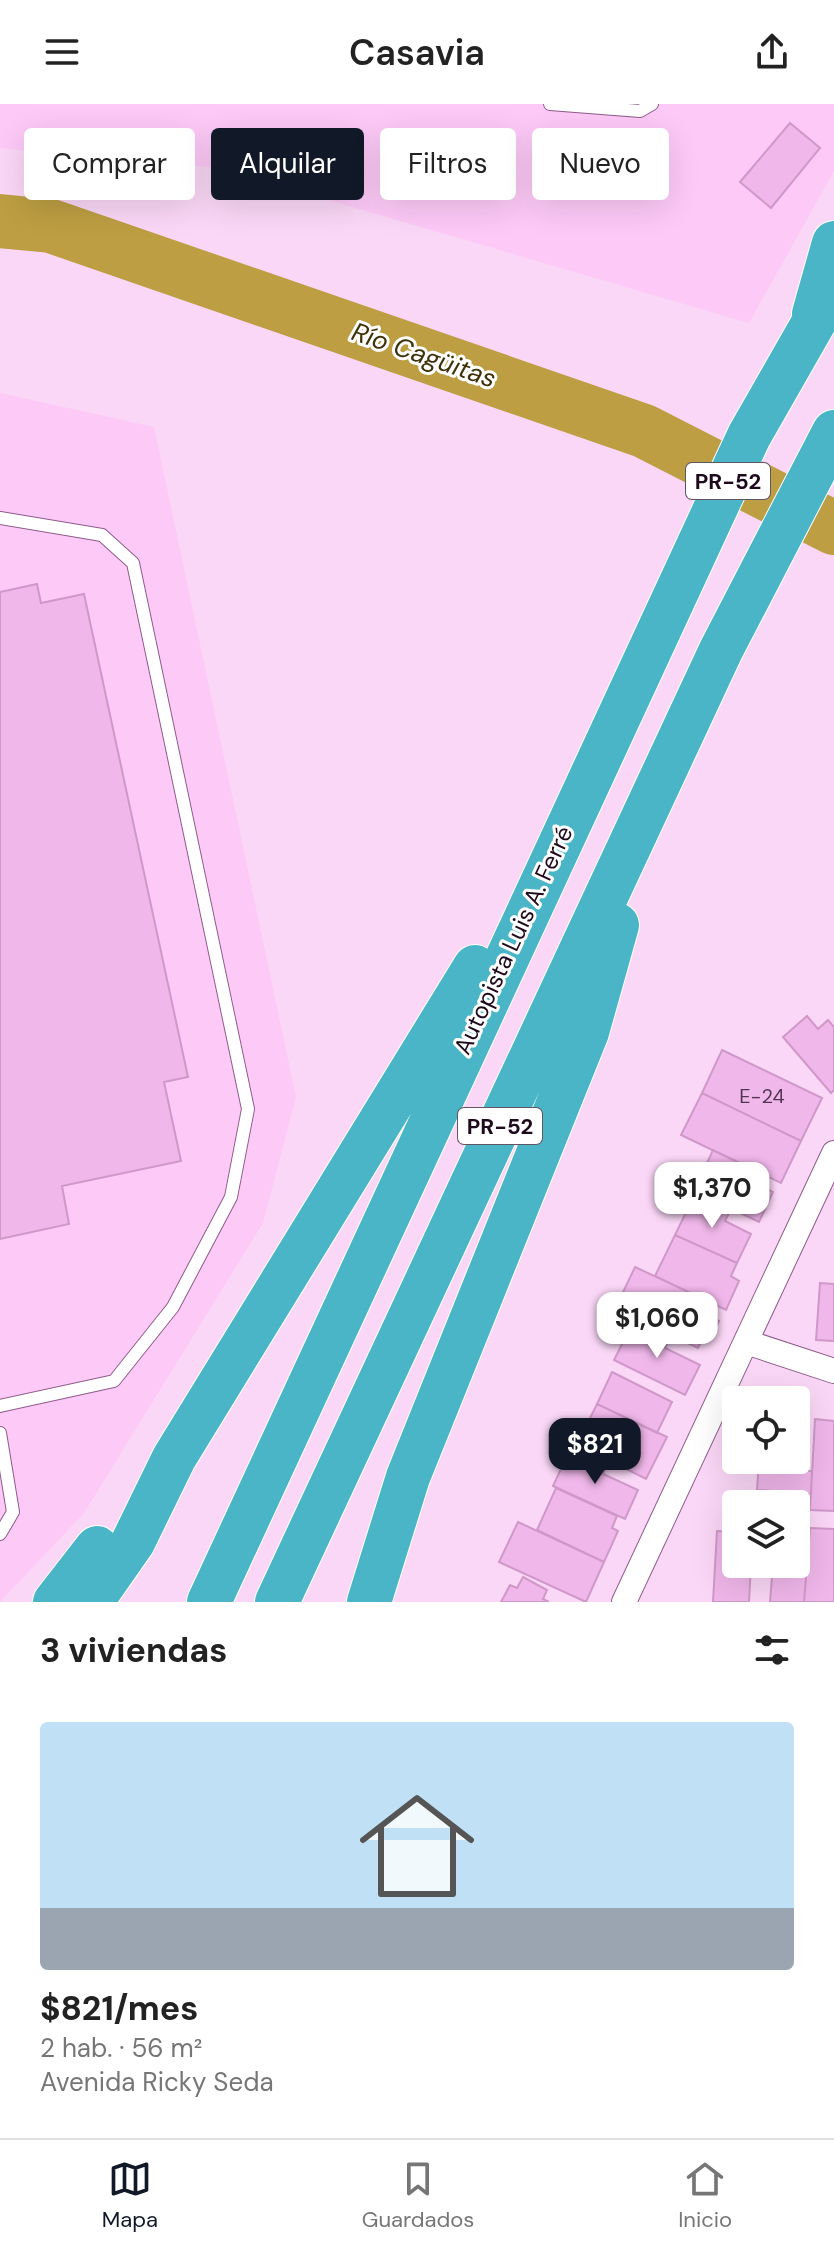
<!DOCTYPE html>
<html lang="es">
<head>
<meta charset="utf-8">
<style>
	body { margin:0; font-family:"DM Sans",sans-serif; background:#f2f2f2; color:#222; height:100vh; display:flex; flex-direction:column; font-size:30px; white-space:nowrap }
	* { box-sizing:border-box; margin:0 }
	p { font-size:26px; color:#767676 }
	.icon { flex:none; width:44px; height:44px; fill:none; stroke:currentColor; stroke-width:2; stroke-linecap:round; stroke-linejoin:round }
	.map { position:relative; height:1498px; overflow:hidden }
	.panel { display:flex; flex-direction:column; background:#fff; flex:1 }
	.panel>* { flex:none }
	.top-card { position:absolute; left:24px; top:24px; width:786px; height:72px; display:flex; gap:16px }
	.controls { position:absolute; left:722px; top:1282px; display:grid; gap:16px }
	.controls a { display:grid; place-items:center; width:88px; height:88px; border-radius:8px; background:#fff; box-shadow:0 8px 32px #0002; font-size:40px }
	.price { position:absolute; translate:-50% -68px; padding:0 18px; border-radius:16px; background:#fff; color:#222; font-size:26px; line-height:52px; filter:drop-shadow(0 2px 4px #0008) }
	.price::after { content:''; position:absolute; left:50%; top:48px; width:24px; height:18px; margin-left:-12px; background:inherit; clip-path:polygon(0 0,100% 0,50% 100%) }
	.price.current { background:#111827; color:#fff }
	ul { padding:0; list-style:none }
	li { display:grid; align-content:center; gap:16px; height:424px; padding:0 40px }
	li span { display:grid; place-items:center; height:248px; border-radius:8px; color:#555 }
	li>.icon { margin-inline-start:auto }
	span .icon { width:144px; height:144px; fill:#fffc; stroke-width:1 }
	li b { font-size:34px }
	h2 { display:flex; justify-content:space-between; align-items:center; height:96px; padding:0 40px; font-size:34px }
	.tag { padding:0 28px; border-radius:8px; background:#fff; box-shadow:0 8px 32px #0002; font-size:28px; line-height:72px }
	.tag.current { background:#111827; color:#fff }
	header { display:flex; justify-content:space-between; align-items:center; height:104px; padding:0 40px; background:#fff; font-size:36px; font-weight:600 }
	.tab-bar { display:flex; justify-content:space-around; align-items:center; height:112px; border-top:2px solid #e0e0e0; background:#fff; font-size:22px; color:#767676 }
	.tab-bar a { display:grid; justify-items:center; gap:4px }
	.tab-bar .current { color:#111827 }
	.map>svg:first-child { display:block }
	.built { fill:#fdc9f7 }
	.lines { fill:none; stroke-linecap:round; stroke-linejoin:round }
	.river { stroke:#bd9e42; stroke-width:54 }
	.building { fill:#f0b7ea; stroke:#d098c9; stroke-width:2 }
	.service-casing { stroke:#8f5b8a; stroke-width:14 }
	.minor-casing { stroke:#8f5b8a; stroke-width:26 }
	.motorway-casing { stroke:#fff; stroke-width:46 }
	.service { stroke:#fff; stroke-width:12 }
	.minor { stroke:#fff; stroke-width:24 }
	.motorway { stroke:#49b5c7; stroke-width:44 }
	.labels { text-anchor:middle; dominant-baseline:central; stroke-width:6; stroke-linejoin:round; paint-order:stroke }
	.number-label { font-size:20px; fill:#523550 }
	.shield { fill:#fff; stroke:#625460; stroke-width:2 }
	.shield-label { font-size:22px; font-weight:bold; fill:#1e0a1c }
	.street-label { font-size:24px; fill:#1e0a1c; stroke:#fff }
	.water-label { font-size:26px; font-style:italic; fill:#3f320a; stroke:#fff }
</style>
</head>
<body>
<header><svg class="icon" aria-label="menu" viewBox="0 0 24 24"><path d="M4 6h16M4 12h16M4 18h16"/></svg>Casavia<svg class="icon" aria-label="share" viewBox="0 0 24 24"><path d="M12 15V3M7 8l5-5 5 5M5 13v7h14v-7"/></svg></header>
<div class="map">
<svg width="834" height="1498" viewBox="0 0 834 1498">
	<rect width="100%" height="100%" fill="#fad7f6"/>
	<path class="built" d="M 0,0 L 834,0 L 834,67 L 749,219 L 219,64 L 0,44 Z
		M 0,289 L 154,323 L 296,993 L 263,1119 L 84,1409 L 0,1498 Z"/>
	<g class="lines">
		<path class="river" d="M 0,117 L 51,122 L 644,327 L 834,424"/>
	</g>
	<path class="building" d="M 790,19 L 820,44 L 771,104 L 740,78 Z
		M 37,480 L 41,499 L 84,490 L 188,973 L 164,978 L 181,1057 L 62,1082 L 69,1120 L 0,1135 L 0,488 Z
		M 807,912 L 818,925 L 828,916 L 834,923 L 834,986 L 831,989 L 783,933 Z
		M 722,946 L 822,994 L 801,1037 L 702,989 Z
		M 702,989 L 801,1037 L 781,1079 L 681,1031 Z
		M 713,1046 L 752,1065 L 747,1076 L 773,1088 L 759,1118 L 694,1087 Z
		M 695,1090 L 730,1107 L 725,1117 L 751,1130 L 737,1159 L 675,1131 Z
		M 675,1131 L 737,1159 L 731,1172 L 739,1177 L 726,1206 L 655,1172 Z
		M 635,1163 L 712,1199 L 707,1211 L 719,1217 L 710,1235 L 704,1232 L 698,1244 L 615,1205 Z
		M 820,1179 L 834,1180 L 834,1237 L 816,1236 Z
		M 651,1223 L 670,1232 L 665,1244 L 700,1261 L 685,1291 L 614,1256 L 629,1226 L 646,1234 Z
		M 612,1268 L 672,1298 L 657,1329 L 597,1300 Z
		M 597,1300 L 667,1333 L 646,1375 L 577,1340 Z
		M 796,1315 L 807,1316 L 804,1367 L 812,1367 L 811,1390 L 757,1386 L 759,1356 L 796,1356 Z
		M 815,1315 L 834,1317 L 834,1407 L 810,1406 Z
		M 591,1351 L 607,1359 L 603,1370 L 638,1386 L 625,1415 L 553,1382 L 567,1352 L 586,1361 Z
		M 556,1384 L 617,1412 L 612,1424 L 618,1427 L 604,1458 L 537,1426 Z
		M 518,1418 L 604,1458 L 586,1498 L 499,1458 Z
		M 810,1424 L 834,1425 L 834,1498 L 804,1498 Z
		M 717,1427 L 736,1428 L 736,1460 L 751,1460 L 749,1498 L 713,1498 Z
		M 796,1434 L 809,1435 L 804,1498 L 770,1498 L 773,1460 L 796,1460 Z
		M 523,1473 L 547,1486 L 543,1495 L 549,1498 L 501,1498 L 510,1481 L 517,1484 Z"/>
	<g class="lines">
		<g class="service-casing">
			<path id="service" d="M 550,0 L 640,7 L 652,0
				M 0,414 L 102,431 L 133,459 L 248,1005 L 231,1093 L 173,1203 L 114,1277 L 0,1302
				M 0,1329 L 13,1408 L 0,1430"/>
		</g>
		<g class="minor-casing">
			<path id="minor" d="M 746,1238 L 834,1267
				M 624,1498 L 834,1049"/>
		</g>
		<g class="motorway-casing">
			<path id="motorway" d="M 814,210 L 834,139
				M 55,1498 L 97,1444
				M 91,1498 L 133,1438 L 174,1354 L 475,863
				M 209,1498 L 749,332 L 834,183
				M 277,1498 L 721,546 L 834,328
				M 369,1498 L 408,1373 L 587,928 L 617,821"/>
		</g>
		<use href="#service" class="service"/>
		<use href="#minor" class="minor"/>
		<use href="#motorway" class="motorway"/>
	</g>
	<g class="labels">
		<g class="number-label">
			<text x="762" y="992">E-24</text>
		</g>
		<g class="shield">
			<rect x="686" y="359" width="84" height="36" rx="6"/>
			<rect x="458" y="1004" width="84" height="36" rx="6"/>
		</g>
		<g class="shield-label">
			<text x="728" y="377">PR-52</text>
			<text x="500" y="1022">PR-52</text>
		</g>
		<g class="street-label">
			<text transform="translate(513 836) rotate(-65)">Autopista Luis A. Ferré</text>
		</g>
		<g class="water-label">
			<text transform="translate(424 251) rotate(19)">Río Cagüitas</text>
		</g>
	</g>
</svg>
<div class="controls">
<a><svg class="icon" aria-label="locate" viewBox="0 0 24 24"><circle cx="12" cy="12" r="6"/><path d="M12 2v4M12 18v4M2 12h4M18 12h4"/></svg></a>
<a><svg class="icon" aria-label="layers" viewBox="0 0 24 24"><path d="M12 4l9 5-9 5-9-5zM3 14l9 5 9-5"/></svg></a>
</div>
<b class="price" style="left:712px;top:1126px">$1,370</b>
<b class="price" style="left:657px;top:1256px">$1,060</b>
<b class="price current" style="left:595px;top:1382px">$821</b>
<div class="top-card">
<a class="tag">Comprar</a>
<a class="tag current">Alquilar</a>
<a class="tag">Filtros</a>
<a class="tag">Nuevo</a>
</div>
</div>
<section class="panel">
<h2>3 viviendas<svg class="icon" aria-label="filters" viewBox="0 0 24 24"><path d="M4 7h16M4 17h16"/><circle cx="9" cy="7" r="2"/><circle cx="15" cy="17" r="2"/></svg></h2>
<ul>
<li><span style="background:linear-gradient(#bfe0f5 75%,#9aa5b1 0)"><svg class="icon" aria-label="home" viewBox="0 0 24 24"><path d="M3 11l9-7 9 7M6 9v11h12V9"/></svg></span><div><b>$821/mes</b><p>2 hab. · 56 m²</p><p>Avenida Ricky Seda</p></div></li>
</ul>
</section>
<nav class="tab-bar">
<a class="current"><svg class="icon" aria-label="map" viewBox="0 0 24 24"><path d="M3 6l6-2 6 2 6-2v14l-6 2-6-2-6 2zM9 4v14M15 6v14"/></svg>Mapa</a>
<a><svg class="icon" aria-label="saved" viewBox="0 0 24 24"><path d="M7 4h10v16l-5-4-5 4z"/></svg>Guardados</a>
<a><svg class="icon" aria-label="home" viewBox="0 0 24 24"><path d="M3 11l9-7 9 7M6 9v11h12V9"/></svg>Inicio</a>
</nav>
</body>
</html>
